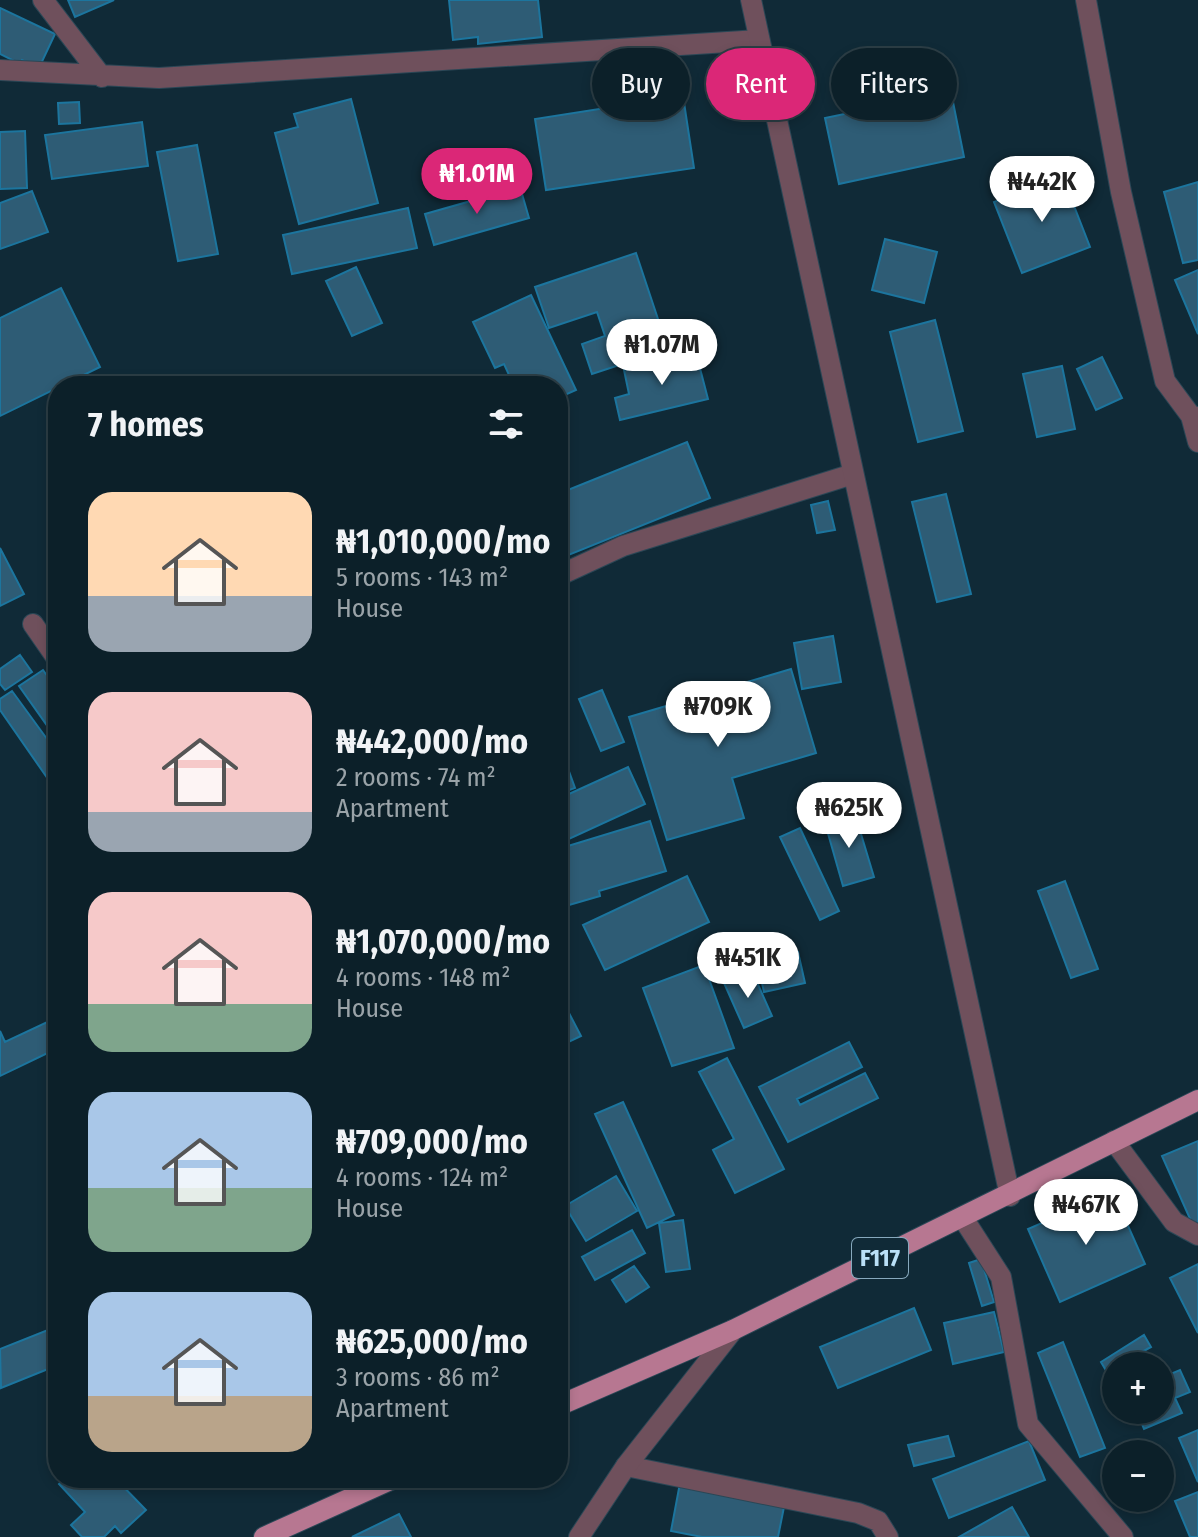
<!DOCTYPE html>
<html lang="en">
<head>
<meta charset="utf-8">
<style>
	body { margin:0; font-family:"Fira Sans Condensed",sans-serif; background:#1a2d35; color:#f1f3f6; height:100vh; display:flex; flex-direction:column; font-size:30px; white-space:nowrap }
	* { box-sizing:border-box; margin:0 }
	p { font-size:26px; color:#9aa3a8 }
	.icon { flex:none; width:44px; height:44px; fill:none; stroke:currentColor; stroke-width:2; stroke-linecap:round; stroke-linejoin:round }
	.map { position:relative; flex:1; overflow:hidden }
	.drawer { position:absolute; left:48px; top:376px; width:520px; height:1112px; display:flex; flex-direction:column; background:#0c2029; border-radius:32px; box-shadow:0 4px 12px #0003,0 0 0 2px #2c3e46 }
	.drawer>* { flex:none }
	.banner { position:absolute; left:592px; top:48px; width:486px; height:72px; display:flex; gap:16px }
	.tools { position:absolute; left:1102px; top:1352px; display:grid; gap:16px }
	.tools a { display:grid; place-items:center; width:72px; height:72px; border-radius:50%; background:#0c2029; box-shadow:0 4px 12px #0003,0 0 0 2px #2c3e46; font-size:40px }
	.price { position:absolute; translate:-50% -68px; padding:0 18px; border-radius:28px; background:#fff; color:#222; font-size:26px; line-height:52px; filter:drop-shadow(0 2px 4px #0008) }
	.price::after { content:''; position:absolute; left:50%; top:48px; width:24px; height:18px; margin-left:-12px; background:inherit; clip-path:polygon(0 0,100% 0,50% 100%) }
	.price.active { background:#db2777; color:#fff }
	ul { padding:0; list-style:none }
	li { display:flex; align-items:center; gap:24px; height:200px; padding:0 40px }
	li span { display:grid; place-items:center; flex:none; width:224px; height:160px; border-radius:24px; color:#555 }
	li>.icon { margin-inline-start:auto }
	span .icon { width:96px; height:96px; fill:#fffc; stroke-width:1 }
	li b { font-size:34px }
	h2 { display:flex; justify-content:space-between; align-items:center; height:96px; padding:0 40px; font-size:34px }
	.pill { padding:0 28px; border-radius:36px; background:#0c2029; box-shadow:0 4px 12px #0003,0 0 0 2px #2c3e46; font-size:28px; line-height:72px }
	.pill.active { background:#db2777; color:#fff }
	.map>svg:first-child { display:block }
	.building { fill:#2e5c75; stroke:#1c759e; stroke-width:2 }
	.lines { fill:none; stroke-linecap:round; stroke-linejoin:round }
	.minor-casing { stroke:#2b4756; stroke-width:22 }
	.tertiary-casing { stroke:#2b4756; stroke-width:22 }
	.primary-casing { stroke:#2b4756; stroke-width:22 }
	.minor { stroke:#6f505c; stroke-width:20 }
	.tertiary { stroke:#6f505c; stroke-width:20 }
	.primary { stroke:#b77791; stroke-width:20 }
	.labels { text-anchor:middle; dominant-baseline:central; stroke-width:8; stroke-linejoin:round; paint-order:stroke }
	.shield { fill:#102a37; stroke:#87a9bd; stroke-width:2 }
	.shield-label { font-size:24px; font-weight:bold; fill:#bae0f7 }
</style>
</head>
<body>
<div class="map">
<svg width="1198" height="1537" viewBox="0 0 1198 1537">
	<rect width="100%" height="100%" fill="#102a37"/>
	<path class="building" d="M 68,0 L 114,0 L 75,17 Z
		M 449,0 L 538,0 L 542,37 L 478,44 L 478,37 L 453,40 Z
		M 0,8 L 55,34 L 39,68 L 22,60 L 20,64 L 0,54 Z
		M 951,92 L 964,157 L 839,184 L 825,118 Z
		M 683,96 L 694,168 L 546,190 L 535,119 Z
		M 351,99 L 378,203 L 299,224 L 275,133 L 298,127 L 294,114 Z
		M 79,102 L 80,123 L 59,124 L 58,103 Z
		M 142,122 L 148,166 L 52,179 L 45,135 Z
		M 25,131 L 27,188 L 0,189 L 0,132 Z
		M 197,145 L 218,254 L 178,261 L 157,152 Z
		M 1062,175 L 1090,247 L 1022,273 L 994,202 Z
		M 1198,182 L 1198,260 L 1183,263 L 1164,192 Z
		M 520,187 L 529,218 L 434,245 L 425,214 Z
		M 32,191 L 48,232 L 0,249 L 0,203 Z
		M 408,208 L 417,248 L 292,274 L 283,235 Z
		M 885,239 L 937,252 L 924,303 L 872,290 Z
		M 636,253 L 668,349 L 592,374 L 582,344 L 605,336 L 597,312 L 549,328 L 535,287 Z
		M 356,267 L 382,323 L 352,336 L 326,281 Z
		M 1198,270 L 1198,334 L 1175,280 Z
		M 61,288 L 100,367 L 0,416 L 0,318 Z
		M 531,295 L 576,390 L 558,398 L 558,386 L 514,386 L 504,364 L 495,368 L 473,322 Z
		M 935,320 L 963,431 L 918,442 L 890,332 Z
		M 696,353 L 708,399 L 620,420 L 615,398 L 629,394 L 624,370 Z
		M 1102,357 L 1122,398 L 1096,410 L 1077,369 Z
		M 1062,366 L 1075,429 L 1037,437 L 1023,374 Z
		M 687,442 L 710,498 L 561,558 L 558,549 L 558,494 Z
		M 946,494 L 971,594 L 937,602 L 912,502 Z
		M 828,501 L 835,530 L 817,533 L 811,505 Z
		M 0,548 L 24,594 L 0,606 Z
		M 833,636 L 841,682 L 802,689 L 794,643 Z
		M 20,655 L 32,672 L 5,690 L 0,684 L 0,669 Z
		M 791,669 L 816,753 L 732,778 L 744,818 L 667,840 L 629,717 Z
		M 43,670 L 58,691 L 58,741 L 19,686 Z
		M 602,690 L 624,742 L 601,751 L 579,699 Z
		M 12,691 L 58,754 L 58,777 L 50,782 L 0,710 L 0,699 Z
		M 558,741 L 575,788 L 558,794 Z
		M 628,767 L 645,804 L 558,844 L 558,799 Z
		M 855,814 L 874,877 L 843,886 L 825,823 Z
		M 650,821 L 666,871 L 599,891 L 600,896 L 559,908 L 558,849 Z
		M 800,828 L 839,911 L 820,920 L 780,837 Z
		M 687,876 L 709,922 L 605,970 L 583,925 Z
		M 1065,881 L 1098,969 L 1071,978 L 1038,891 Z
		M 798,952 L 805,983 L 764,992 L 757,961 Z
		M 704,965 L 734,1048 L 672,1066 L 643,988 Z
		M 752,971 L 772,1016 L 744,1028 L 724,983 Z
		M 558,992 L 581,1036 L 558,1047 Z
		M 58,1017 L 58,1048 L 0,1076 L 0,1031 L 5,1042 Z
		M 849,1042 L 862,1067 L 797,1099 L 800,1105 L 865,1073 L 878,1098 L 788,1142 L 759,1087 Z
		M 727,1058 L 784,1169 L 735,1193 L 713,1150 L 734,1139 L 699,1072 Z
		M 623,1102 L 674,1215 L 647,1228 L 595,1114 Z
		M 1198,1141 L 1198,1228 L 1195,1230 L 1162,1156 Z
		M 616,1176 L 637,1211 L 586,1241 L 565,1206 Z
		M 1113,1192 L 1145,1264 L 1060,1302 L 1028,1229 Z
		M 683,1220 L 690,1269 L 666,1272 L 659,1223 Z
		M 632,1230 L 645,1253 L 595,1280 L 582,1257 Z
		M 981,1259 L 994,1302 L 982,1306 L 969,1263 Z
		M 1198,1264 L 1198,1333 L 1170,1278 Z
		M 634,1266 L 649,1287 L 626,1302 L 612,1280 Z
		M 914,1308 L 931,1350 L 838,1388 L 820,1347 Z
		M 994,1312 L 1004,1352 L 953,1364 L 944,1323 Z
		M 58,1326 L 58,1365 L 1,1388 L 0,1349 Z
		M 1144,1335 L 1151,1347 L 1116,1366 L 1108,1374 L 1101,1362 Z
		M 1063,1342 L 1105,1448 L 1080,1457 L 1038,1353 Z
		M 1161,1363 L 1166,1376 L 1180,1370 L 1190,1392 L 1175,1398 L 1182,1413 L 1144,1429 L 1136,1410 L 1160,1410 L 1160,1366 L 1154,1366 Z
		M 1198,1430 L 1198,1482 L 1179,1438 Z
		M 948,1436 L 954,1456 L 914,1466 L 908,1445 Z
		M 1029,1441 L 1045,1480 L 949,1518 L 933,1479 Z
		M 65,1478 L 115,1478 L 146,1510 L 121,1533 L 115,1526 L 104,1537 L 82,1537 L 71,1525 L 85,1512 L 59,1484 Z
		M 680,1483 L 785,1502 L 778,1537 L 702,1537 L 671,1531 Z
		M 1198,1492 L 1198,1537 L 1190,1537 L 1175,1501 Z
		M 1012,1507 L 1029,1537 L 959,1537 Z
		M 399,1514 L 411,1537 L 352,1537 Z"/>
	<g class="lines">
		<g class="minor-casing">
			<path id="minor" d="M 43,0 L 102,77
				M 1086,0 L 1121,192 L 1165,381 L 1191,416 L 1198,417
				M 0,70 L 159,78 L 759,40
				M 1191,416 L 1198,442
				M 558,576 L 623,546 L 853,474
				M 33,624 L 58,660
				M 1114,1141 L 1174,1222 L 1198,1235
				M 963,1218 L 1001,1277 L 1028,1424 L 1123,1537
				M 626,1466 L 858,1513 L 878,1521 L 888,1537"/>
		</g>
		<g class="tertiary-casing">
			<path id="tertiary" d="M 751,0 L 1010,1196
				M 579,1537 L 626,1466 L 733,1330"/>
		</g>
		<g class="primary-casing">
			<path id="primary" d="M 558,1406 L 733,1330 L 1198,1100
				M 264,1537 L 395,1478"/>
		</g>
		<use href="#minor" class="minor"/>
		<use href="#tertiary" class="tertiary"/>
		<use href="#primary" class="primary"/>
	</g>
	<g class="labels">
		<rect class="shield" x="852" y="1238" width="56" height="40" rx="6"/>
		<g class="shield-label">
			<text x="880" y="1258">F117</text>
		</g>
	</g>
</svg>
<div class="tools">
<a>+</a>
<a>−</a>
</div>
<b class="price active" style="left:477px;top:216px">₦1.01M</b>
<b class="price" style="left:1042px;top:224px">₦442K</b>
<b class="price" style="left:662px;top:387px">₦1.07M</b>
<b class="price" style="left:718px;top:749px">₦709K</b>
<b class="price" style="left:849px;top:850px">₦625K</b>
<b class="price" style="left:748px;top:1000px">₦451K</b>
<b class="price" style="left:1086px;top:1247px">₦467K</b>
<div class="banner">
<a class="pill">Buy</a>
<a class="pill active">Rent</a>
<a class="pill">Filters</a>
</div>
<section class="drawer">
<h2>7 homes<svg class="icon" aria-label="filters" viewBox="0 0 24 24"><path d="M4 7h16M4 17h16"/><circle cx="9" cy="7" r="2"/><circle cx="15" cy="17" r="2"/></svg></h2>
<ul>
<li><span style="background:linear-gradient(#ffd9b3 65%,#9aa5b1 0)"><svg class="icon" aria-label="home" viewBox="0 0 24 24"><path d="M3 11l9-7 9 7M6 9v11h12V9"/></svg></span><div><b>₦1,010,000/mo</b><p>5 rooms · 143 m²</p><p>House</p></div></li>
<li><span style="background:linear-gradient(#f6c9c9 75%,#9aa5b1 0)"><svg class="icon" aria-label="home" viewBox="0 0 24 24"><path d="M3 11l9-7 9 7M6 9v11h12V9"/></svg></span><div><b>₦442,000/mo</b><p>2 rooms · 74 m²</p><p>Apartment</p></div></li>
<li><span style="background:linear-gradient(#f6c9c9 70%,#7fa58c 0)"><svg class="icon" aria-label="home" viewBox="0 0 24 24"><path d="M3 11l9-7 9 7M6 9v11h12V9"/></svg></span><div><b>₦1,070,000/mo</b><p>4 rooms · 148 m²</p><p>House</p></div></li>
<li><span style="background:linear-gradient(#a9c7e8 60%,#7fa58c 0)"><svg class="icon" aria-label="home" viewBox="0 0 24 24"><path d="M3 11l9-7 9 7M6 9v11h12V9"/></svg></span><div><b>₦709,000/mo</b><p>4 rooms · 124 m²</p><p>House</p></div></li>
<li><span style="background:linear-gradient(#a9c7e8 65%,#b9a48a 0)"><svg class="icon" aria-label="home" viewBox="0 0 24 24"><path d="M3 11l9-7 9 7M6 9v11h12V9"/></svg></span><div><b>₦625,000/mo</b><p>3 rooms · 86 m²</p><p>Apartment</p></div></li>
</ul>
</section>
</div>
</body>
</html>
